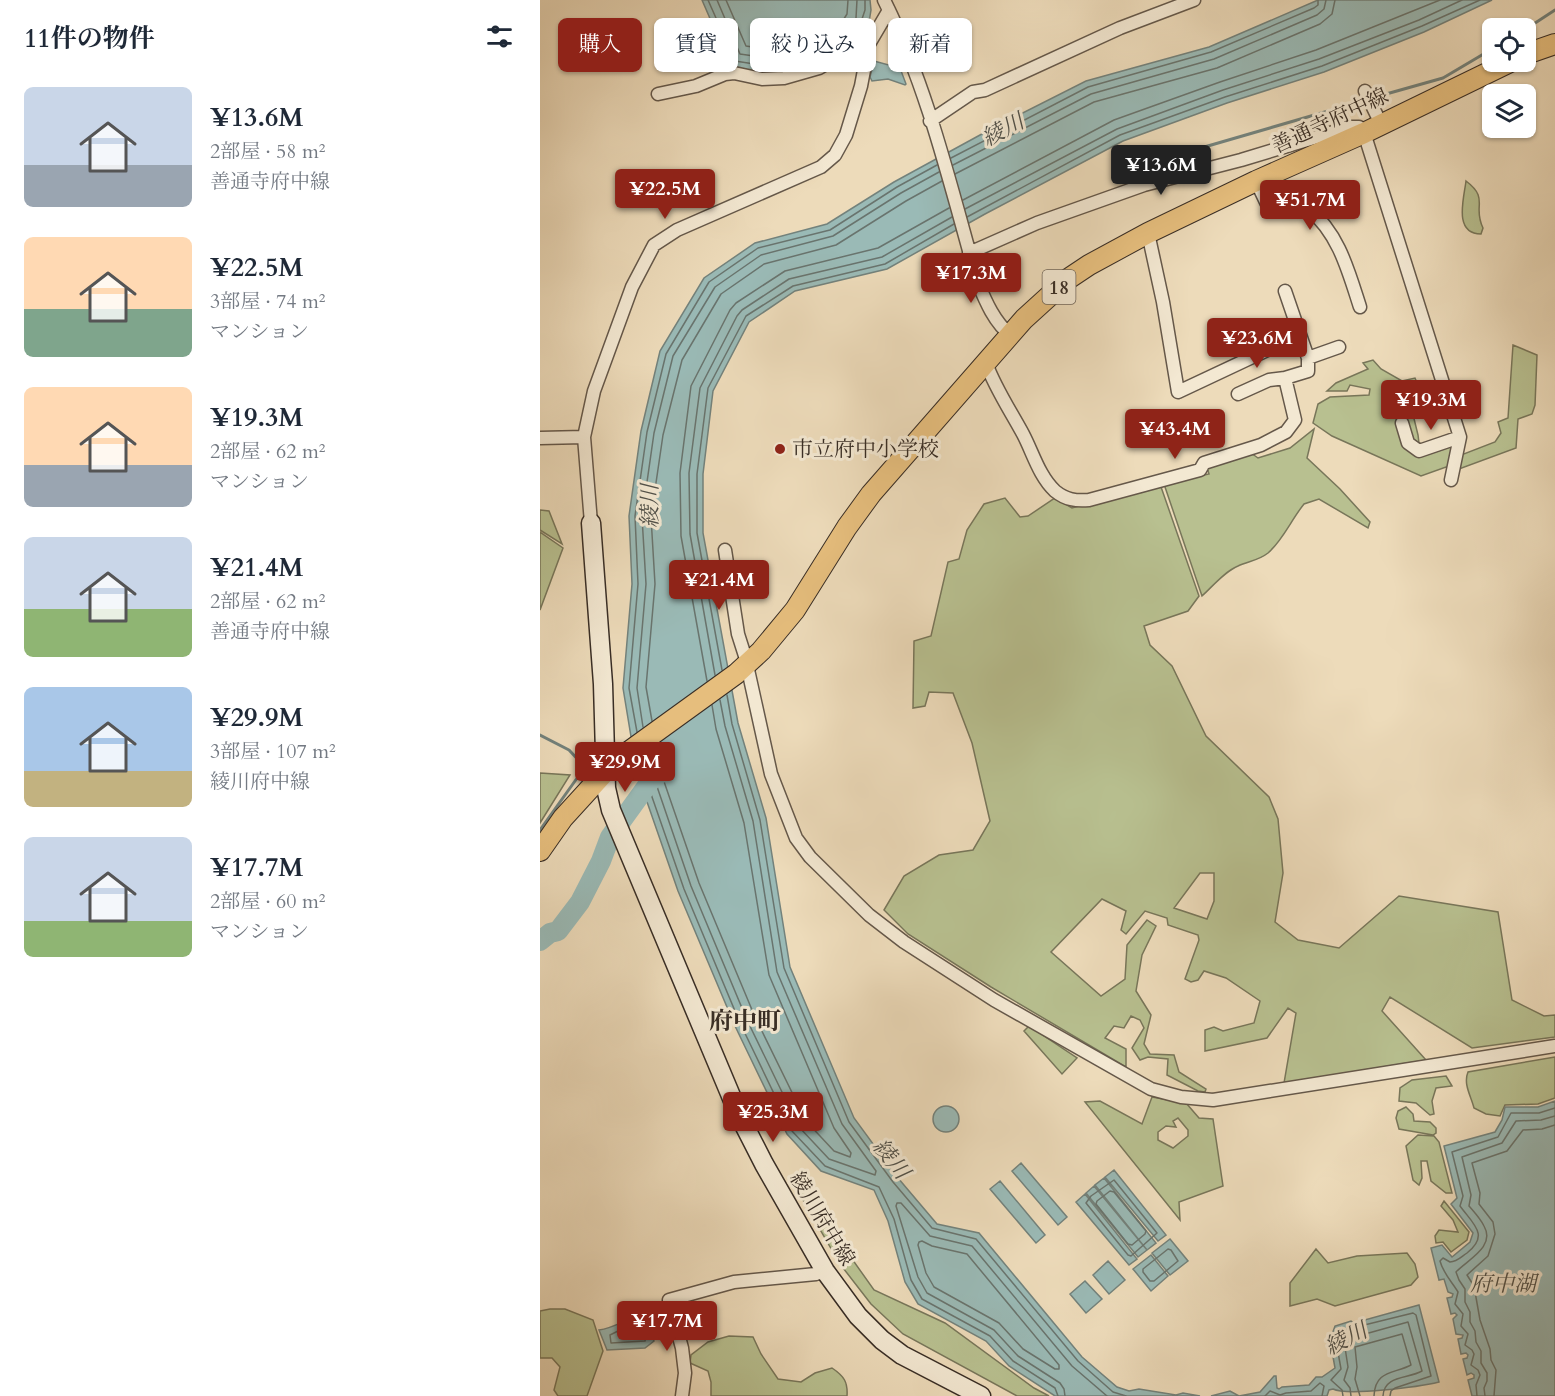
<!DOCTYPE html>
<html lang="ja">
<head>
<meta charset="utf-8">
<style>
	body { margin:0; font-family:Cardo,"Noto Serif JP",serif; background:#f2f2f3; color:#1f2937; height:100vh; display:flex; flex-direction:column; font-size:22px; white-space:nowrap }
	* { box-sizing:border-box; margin:0 }
	p { font-size:20px; color:#747a83 }
	.icon { flex:none; width:33px; height:33px; fill:none; stroke:currentColor; stroke-width:2; stroke-linecap:round; stroke-linejoin:round }
	.map { position:relative; flex:1; overflow:hidden }
	.drawer { display:flex; flex-direction:column; background:#fff; width:540px }
	.drawer>* { flex:none }
	.hud { position:absolute; left:18px; top:18px; width:570px; height:54px; display:flex; gap:12px }
	.tools { position:absolute; left:942px; top:18px; display:grid; gap:12px }
	.tools a { display:grid; place-items:center; width:54px; height:54px; border-radius:9px; background:#fff; box-shadow:0 2px 4px #0004; font-size:30px }
	.price { position:absolute; translate:-50% -51px; padding:0 14px; border-radius:6px; background:#8f2418; color:#fff; font-size:20px; line-height:39px; filter:drop-shadow(0 2px 3px #0008) }
	.price::after { content:''; position:absolute; left:50%; top:36px; width:18px; height:14px; margin-left:-9px; background:inherit; clip-path:polygon(0 0,100% 0,50% 100%) }
	.price.selected { background:#222; color:#fff }
	ul { padding:0; list-style:none }
	li { display:flex; align-items:center; gap:18px; height:150px; padding:0 24px }
	li span { display:grid; place-items:center; flex:none; width:168px; height:120px; border-radius:9px; color:#555 }
	li>.icon { margin-inline-start:auto }
	span .icon { width:72px; height:72px; fill:#fffc; stroke-width:1 }
	li b { font-size:26px }
	h2 { display:flex; justify-content:space-between; align-items:center; height:72px; padding:0 24px; font-size:26px }
	.pill { padding:0 21px; border-radius:9px; background:#fff; box-shadow:0 2px 4px #0004; font-size:21px; line-height:54px }
	.pill.selected { background:#8f2418; color:#fff }
	main { display:flex; flex:1; min-height:0 }
	.map>svg:first-child { display:block }
	.green { fill:#b8c090; stroke:#78765a; stroke-width:1.5; fill-rule:evenodd }
	.water { fill:#9abab6; stroke:#73827c; stroke-width:1.5 }
	.lines { fill:none; stroke-linecap:round; stroke-linejoin:round }
	.shore { stroke:#69746e; stroke-width:1.5 }
	.stream { stroke:#73827c; stroke-width:3 }
	.river { stroke:#9abab6; stroke-width:20 }
	.street-casing { stroke:#65584a; stroke-width:15 }
	.secondary-casing { stroke:#382d25; stroke-width:21 }
	.primary-casing { stroke:#382d25; stroke-width:22 }
	.street { stroke:#f3e8d2; stroke-width:12 }
	.secondary { stroke:#f3e8d2; stroke-width:18 }
	.primary { stroke:#e6be7d; stroke-width:20 }
	.poi-dot { fill:#8f2418; stroke:#f3e8d2; stroke-width:2 }
	.labels { text-anchor:middle; dominant-baseline:central; stroke-width:6; stroke-linejoin:round; paint-order:stroke }
	.shield { fill:#f3e8d2; stroke:#706559; stroke-width:1.5 }
	.shield-label { font-size:20px; font-weight:bold; fill:#382d25 }
	.street-label { font-size:21px; fill:#382d25; stroke:#f3e8d2 }
	.poi-label { font-size:21px; fill:#382d25; stroke:#f3e8d2; text-anchor:start }
	.water-label { font-size:22px; font-style:italic; fill:#505049; stroke:#f3e8d2 }
	.quarter-label { font-size:24px; font-weight:bold; fill:#382d25; stroke:#f3e8d2 }
</style>
</head>
<body>
<main>
<section class="drawer">
<h2>11件の物件<svg class="icon" aria-label="filters" viewBox="0 0 24 24"><path d="M4 7h16M4 17h16"/><circle cx="9" cy="7" r="2"/><circle cx="15" cy="17" r="2"/></svg></h2>
<ul>
<li><span style="background:linear-gradient(#c9d6e8 65%,#9aa5b1 0)"><svg class="icon" aria-label="home" viewBox="0 0 24 24"><path d="M3 11l9-7 9 7M6 9v11h12V9"/></svg></span><div><b>¥13.6M</b><p>2部屋 · 58 m²</p><p>善通寺府中線</p></div></li>
<li><span style="background:linear-gradient(#ffd9b3 60%,#7fa58c 0)"><svg class="icon" aria-label="home" viewBox="0 0 24 24"><path d="M3 11l9-7 9 7M6 9v11h12V9"/></svg></span><div><b>¥22.5M</b><p>3部屋 · 74 m²</p><p>マンション</p></div></li>
<li><span style="background:linear-gradient(#ffd9b3 65%,#9aa5b1 0)"><svg class="icon" aria-label="home" viewBox="0 0 24 24"><path d="M3 11l9-7 9 7M6 9v11h12V9"/></svg></span><div><b>¥19.3M</b><p>2部屋 · 62 m²</p><p>マンション</p></div></li>
<li><span style="background:linear-gradient(#c9d6e8 60%,#8fb573 0)"><svg class="icon" aria-label="home" viewBox="0 0 24 24"><path d="M3 11l9-7 9 7M6 9v11h12V9"/></svg></span><div><b>¥21.4M</b><p>2部屋 · 62 m²</p><p>善通寺府中線</p></div></li>
<li><span style="background:linear-gradient(#a9c7e8 70%,#c2b280 0)"><svg class="icon" aria-label="home" viewBox="0 0 24 24"><path d="M3 11l9-7 9 7M6 9v11h12V9"/></svg></span><div><b>¥29.9M</b><p>3部屋 · 107 m²</p><p>綾川府中線</p></div></li>
<li><span style="background:linear-gradient(#c9d6e8 70%,#8fb573 0)"><svg class="icon" aria-label="home" viewBox="0 0 24 24"><path d="M3 11l9-7 9 7M6 9v11h12V9"/></svg></span><div><b>¥17.7M</b><p>2部屋 · 60 m²</p><p>マンション</p></div></li>
</ul>
</section>
<div class="map">
<svg width="1015" height="1396" viewBox="0 0 1015 1396">
	<rect width="100%" height="100%" fill="#eddbba"/>
	<filter id="stains"><feTurbulence type="fractalNoise" baseFrequency=".00333" numOctaves="4"/><feColorMatrix values="0 0 0 0 .2 0 0 0 0 .09 0 0 0 0 .02 0 0 0 .5 -.17"/></filter>
	<radialGradient id="worn" r=".72"><stop offset=".6" stop-color="#630" stop-opacity="0"/><stop offset="1" stop-color="#630" stop-opacity=".3"/></radialGradient>
	<path class="green" d="M 926,181 C 950,199 932,206 943,228 L 941,234 C 913,234 924,198 926,181 Z
		M 973,345 L 997,355 L 995,405 L 992,414 L 978,419 L 976,448 L 919,469 L 906,467 L 881,476 L 792,436 L 773,423 L 778,404 L 790,397 L 829,395 L 830,389 L 810,385 L 807,391 L 787,391 L 796,383 L 828,369 L 823,363 L 833,360 L 841,369 L 862,381 L 875,378 L 878,385 L 867,390 L 878,435 L 879,443 L 897,450 L 913,444 L 924,454 L 955,442 L 961,433 L 958,422 L 968,418 Z
		M 774,429 L 767,458 L 800,489 L 830,522 L 828,528 L 779,499 L 764,504 C 751,520 743,540 728,553 C 718,561 708,561 698,566 C 684,572 673,586 662,596 L 624,484 L 669,474 L 667,467 L 711,453 L 718,458 L 750,448 Z
		M 620,484 L 659,596 L 648,611 L 604,626 L 610,645 L 632,666 L 666,736 L 729,797 L 738,819 L 743,873 L 735,922 L 758,940 L 799,948 L 859,896 L 958,912 L 972,1000 L 1004,1016 L 1015,1015 L 1015,1037 L 932,1048 L 850,997 L 842,1011 L 886,1060 L 744,1083 L 756,1013 L 748,1008 L 727,1038 L 665,1051 L 665,1030 L 674,1027 L 683,1031 L 714,1023 L 720,1001 L 686,978 L 664,971 L 658,980 L 651,982 L 645,979 L 659,940 L 658,935 L 628,925 L 627,918 L 605,911 L 586,934 L 581,930 L 586,911 L 562,899 L 511,952 L 561,996 L 585,979 L 587,945 L 607,920 L 616,926 L 602,955 L 596,991 L 611,1015 L 604,1044 L 610,1054 L 634,1055 L 639,1072 L 666,1089 L 665,1092 L 658,1091 L 627,1075 L 628,1059 L 608,1057 L 600,1060 L 592,1048 L 604,1028 L 600,1020 L 591,1016 L 584,1028 L 574,1026 L 565,1038 L 586,1049 L 586,1067 L 451,987 L 368,934 L 344,910 L 364,876 L 399,855 L 433,850 L 450,821 L 432,743 L 413,693 L 389,692 L 385,706 L 373,708 L 374,641 L 391,636 L 408,562 L 419,559 L 427,530 L 444,504 L 465,498 L 480,517 L 488,516 L 515,498 L 532,508 ZM 660,873 L 674,873 L 674,901 L 667,919 L 634,908 Z
		M 0,510 L 9,511 L 22,544 L 0,530 Z
		M 0,532 L 23,548 L 0,610 Z
		M 0,773 L 30,775 L 0,823 Z
		M 489,1026 L 537,1058 L 522,1074 L 484,1031 Z
		M 1015,1057 L 1015,1098 L 998,1104 L 965,1105 L 960,1116 L 946,1114 L 934,1108 C 931,1096 923,1084 928,1072 Z
		M 906,1076 L 912,1086 L 896,1088 L 892,1101 L 894,1114 L 890,1115 L 876,1103 L 859,1101 L 860,1088 L 872,1080 Z
		M 612,1097 L 646,1103 L 659,1118 L 673,1119 L 683,1186 L 639,1202 L 640,1220 L 545,1102 L 560,1101 L 602,1124 ZM 638,1118 L 648,1130 L 648,1136 L 633,1148 L 618,1140 L 618,1132 L 626,1126 L 636,1127 L 633,1121 Z
		M 866,1107 L 873,1114 L 874,1121 L 890,1122 L 896,1128 L 896,1133 L 893,1135 L 859,1129 L 856,1118 L 858,1111 Z
		M 878,1135 L 894,1136 L 899,1142 L 912,1193 L 906,1193 L 891,1181 L 887,1161 L 881,1161 L 882,1178 L 879,1185 L 873,1180 L 866,1146 Z
		M 259,1184 L 334,1290 L 405,1323 L 494,1388 L 509,1396 L 477,1396 L 363,1334 L 331,1304 L 300,1264 L 259,1193 Z
		M 904,1201 L 929,1232 L 927,1240 L 911,1252 L 903,1242 L 896,1243 L 895,1236 L 899,1230 L 918,1232 L 913,1220 L 901,1206 Z
		M 776,1249 L 788,1263 L 817,1256 L 867,1253 L 875,1264 L 878,1277 L 871,1285 L 795,1306 L 777,1299 L 750,1306 L 750,1283 Z
		M 10,1309 L 25,1309 L 53,1320 L 63,1351 L 47,1396 L 18,1396 L 14,1390 L 20,1367 L 12,1358 L 0,1358 L 0,1311 Z
		M 189,1336 L 213,1337 L 221,1354 L 238,1379 L 261,1382 L 275,1373 L 292,1368 C 304,1376 308,1382 307,1396 L 171,1396 L 171,1382 L 168,1371 L 150,1363 L 151,1355 L 168,1342 Z"/>
	<path class="water" d="M 162,0 L 330,0 L 331,10 L 329,22 L 324,31 L 317,40 L 267,68 L 233,74 L 191,67 Z
		M 778,0 L 952,0 L 884,32 L 784,72 L 687,103 L 583,141 L 445,214 L 347,269 L 255,291 L 209,322 L 173,391 L 163,474 L 163,533 L 198,723 L 226,818 L 250,967 L 314,1118 L 358,1178 L 397,1224 L 439,1233 L 542,1357 L 577,1387 L 589,1391 L 599,1389 L 636,1395 L 643,1393 L 660,1396 L 515,1396 L 469,1366 L 446,1341 L 378,1304 L 365,1282 L 348,1221 L 334,1190 L 281,1171 L 247,1134 L 195,1026 L 138,891 L 97,773 L 83,688 L 92,584 L 89,516 L 101,431 L 120,351 L 164,278 L 215,243 L 287,224 L 354,182 L 451,129 L 546,81 L 669,47 Z
		M 334,61 L 360,68 L 366,84 L 365,85 L 348,79 L 332,81 L 330,77 Z
		M 1015,1101 L 1015,1396 L 932,1396 L 928,1380 L 934,1378 L 934,1375 L 931,1373 L 927,1375 L 923,1359 L 927,1358 L 928,1355 L 926,1353 L 921,1354 L 918,1339 L 922,1338 L 923,1335 L 916,1334 L 913,1319 L 917,1315 L 915,1313 L 911,1314 L 907,1298 L 912,1297 L 913,1294 L 908,1292 L 904,1279 L 899,1280 L 891,1248 L 902,1245 L 912,1257 L 930,1242 L 933,1233 L 911,1204 L 917,1198 L 904,1146 L 955,1132 L 962,1120 L 965,1107 L 998,1107 Z
		M393 1119a13 13 0 1 1 26 0a13 13 0 1 1-26 0Z
		M 481,1163 L 527,1217 L 518,1225 L 472,1171 Z
		M 574,1170 L 626,1235 L 618,1241 L 565,1177 Z
		M 564,1178 L 616,1243 L 607,1250 L 555,1185 Z
		M 460,1181 L 505,1235 L 496,1243 L 450,1189 Z
		M 554,1186 L 607,1250 L 598,1257 L 546,1193 Z
		M 545,1194 L 597,1259 L 589,1265 L 536,1202 Z
		M 630,1239 L 648,1261 L 630,1275 L 612,1253 Z
		M 611,1255 L 628,1276 L 611,1291 L 593,1269 Z
		M 568,1261 L 585,1280 L 569,1294 L 553,1275 Z
		M 545,1281 L 562,1299 L 546,1313 L 530,1294 Z
		M 879,1305 L 899,1382 C 879,1387 807,1396 793,1389 L 789,1390 L 787,1396 L 671,1396 L 690,1391 L 699,1396 L 720,1392 L 734,1376 L 736,1376 L 737,1388 L 739,1389 L 742,1387 L 769,1385 L 776,1377 L 782,1377 L 795,1368 L 790,1340 L 795,1326 L 811,1321 L 814,1323 Z
		M 105,1314 L 108,1327 L 114,1341 L 105,1348 L 67,1350 L 59,1330 C 76,1328 88,1317 105,1314 Z"/>
	<g class="lines">
		<path class="shore" d="M 168,0 L 195,61 L 241,68 L 265,63 L 277,57 L 313,35 L 319,28 L 325,10 L 325,0
			M 177,0 L 200,54 L 241,60 L 262,56 L 274,50 L 309,29 L 316,18 L 317,0
			M 186,0 L 206,46 L 240,51 L 260,47 L 302,22 L 307,14 L 308,0
			M 411,158 L 548,87 L 671,52 L 774,8 L 778,5 L 778,0
			M 413,165 L 551,94 L 674,59 L 777,15 L 784,9 L 786,0
			M 415,174 L 554,102 L 677,68 L 780,24 L 792,14 L 795,0
			M 423,200 L 574,120 L 680,82 L 776,50 L 900,0
			M 425,209 L 577,129 L 683,90 L 779,59 L 879,20 L 922,0
			M 427,217 L 580,135 L 685,97 L 782,66 L 882,26 L 940,0
			M 182,670 L 157,533 L 157,474 L 168,388 L 206,316 L 253,286 L 345,264 L 414,224
			M 175,675 L 150,534 L 149,473 L 160,388 L 197,316 L 202,310 L 249,279 L 342,257 L 412,217
			M 167,681 L 141,536 L 140,473 L 151,386 L 190,310 L 196,303 L 245,271 L 338,248 L 409,208
			M 187,695 L 192,724 L 220,820 L 244,968 L 309,1122 L 353,1182 L 392,1228 L 436,1239 L 538,1361 L 573,1392 L 586,1396
			M 112,721 L 106,687 L 115,584 L 111,517 L 123,435 L 142,360 L 181,294 L 224,264 L 296,245 L 366,201 L 402,181
			M 103,727 L 97,688 L 106,584 L 102,517 L 114,433 L 133,356 L 175,287 L 221,255 L 293,236 L 361,193 L 399,172
			M 97,732 L 89,688 L 98,584 L 95,516 L 107,432 L 126,354 L 169,282 L 218,248 L 290,230 L 357,187 L 397,165
			M 116,746 L 119,767 L 159,883 L 215,1017 L 266,1121 L 294,1151 L 310,1157 L 311,1153 L 294,1128 L 229,975 L 204,823 L 176,729 L 172,705
			M 108,752 L 111,769 L 151,886 L 207,1020 L 259,1127 L 289,1159 L 335,1175 L 336,1171 L 302,1124 L 237,972 L 213,821 L 185,726 L 180,700
			M 101,757 L 103,771 L 144,889 L 200,1023 L 252,1131 L 285,1166 L 339,1187 L 354,1219 L 371,1280 L 382,1299 L 450,1336 L 473,1361 L 515,1388 L 518,1396
			M 574,1180 L 617,1233 L 591,1256 L 588,1255 L 546,1203 L 551,1196 Z
			M 570,1191 L 574,1192 L 606,1231 L 605,1234 L 592,1245 L 588,1244 L 556,1204 L 557,1201 Z
			M 382,1241 L 392,1246 L 427,1254 L 519,1365 L 519,1369 L 515,1369 L 483,1349 L 459,1323 L 394,1287 L 386,1273 L 378,1245 L 379,1242 Z
			M 628,1249 L 631,1250 L 638,1261 L 614,1281 L 610,1281 L 603,1272 L 603,1269 Z
			M 98,1321 C 102,1324 106,1336 105,1341 L 71,1343 L 70,1335 Z
			M 525,1396 L 524,1389 L 520,1383 L 478,1356 L 454,1330 L 387,1293 L 378,1277 L 356,1206 L 357,1203 L 361,1203 L 390,1236 L 432,1246 L 532,1366 L 567,1396
			M 725,1396 L 730,1391 L 740,1395 L 746,1393 L 771,1391 L 780,1383 L 784,1386 L 782,1396
			M 803,1396 L 802,1390 L 791,1380 L 801,1369 L 796,1341 L 800,1331 L 873,1313 L 876,1315 L 891,1376 L 855,1388 L 851,1391 L 850,1396
			M 811,1396 L 810,1388 L 804,1380 L 808,1367 L 804,1341 L 805,1337 L 818,1336 L 868,1322 L 882,1371 C 868,1379 844,1375 843,1396
			M 820,1396 L 815,1379 L 817,1367 L 815,1347 L 862,1334 L 871,1365 C 854,1374 835,1370 834,1396
			M 937,1396 L 936,1385 L 940,1375 L 938,1370 L 931,1365 L 934,1354 L 932,1350 L 925,1345 L 928,1334 L 921,1326 L 923,1314 L 915,1304 L 918,1292 C 912,1282 903,1273 900,1261 L 903,1258 L 910,1262 C 917,1262 921,1257 927,1253 C 950,1235 933,1224 920,1206 L 923,1196 L 912,1152 L 958,1137 L 971,1113 L 999,1113 L 1015,1108
			M 945,1396 L 944,1388 L 947,1381 L 947,1373 L 941,1363 L 941,1351 L 936,1342 L 935,1331 L 930,1322 L 930,1312 L 925,1302 L 925,1289 L 919,1280 L 916,1272 C 927,1260 956,1247 944,1226 C 940,1218 934,1212 929,1206 L 931,1195 L 922,1157 L 962,1143 L 976,1121 L 1001,1120 L 1015,1116
			M 954,1396 L 956,1370 L 951,1360 L 950,1349 L 940,1320 L 934,1286 L 927,1275 L 948,1256 L 955,1234 L 953,1222 L 939,1204 L 940,1193 L 932,1163 L 967,1151 L 983,1130 L 1002,1129 L 1015,1125"/>
		<path class="stream" d="M 986,29 L 1015,10
			M 832,98 L 903,78 L 952,49
			M 623,159 L 826,100
			M 0,735 L 29,750 L 45,767 L 0,830"/>
		<path class="river" d="M 0,941 L 10,933 L 18,931 L 40,902 L 61,861 L 70,837 L 114,776 L 123,772"/>
		<g class="street-casing">
			<path id="street" d="M 344,0 C 388,88 411,188 438,283 C 445,300 455,324 471,335
				M 825,91 L 841,124
				M 118,94 L 156,86 L 185,74 L 194,73 L 222,79 L 244,78 L 279,68 L 318,45 L 329,44
				M 390,121 L 433,92 L 445,90 L 580,28 L 654,0
				M 716,181 L 727,204 L 768,208 C 799,234 808,270 820,307
				M 608,233 L 623,302 L 638,392 L 740,344
				M 429,253 L 497,223 L 604,185 L 701,160 L 810,127 L 819,127 L 826,139 L 920,437 L 911,480
				M 768,358 L 799,347
				M 446,363 C 455,388 470,410 483,434 C 493,453 499,476 515,491 C 526,500 536,501 549,500 L 660,470 L 664,463 L 721,445 L 746,432 L 755,420 L 745,378 L 768,371 L 768,358 L 745,291
				M 698,394 L 729,380 L 745,378
				M 862,423 L 868,443 L 879,451 L 920,437
				M 0,438 L 44,437
				M 51,523 L 44,437 L 54,391 L 92,287 L 114,245 L 137,230 L 281,167 L 295,155 L 306,135 L 321,86 L 329,44 L 349,10
				M 185,550 L 198,634 L 205,656 L 231,774 L 256,838 L 270,857 L 329,915 L 364,942 L 454,1000 L 611,1089 L 641,1097 L 673,1100 L 1015,1046
				M 142,1396 L 145,1373 L 142,1348 L 129,1300 L 194,1282 L 276,1274 L 285,1271"/>
		</g>
		<g class="secondary-casing">
			<path id="secondary" d="M 51,523 L 63,684 L 66,788 L 71,810 L 199,1115 L 224,1164 L 285,1271 L 318,1316 L 342,1340 L 362,1355 L 441,1396"/>
		</g>
		<g class="primary-casing">
			<path id="primary" d="M 986,54 L 1015,44
				M 0,851 L 23,818 L 65,772 L 84,755 L 196,674 L 221,651 L 255,610 L 307,527 L 331,494 L 484,319 L 528,279 L 549,265 L 608,233 L 716,181 L 824,133 L 970,62"/>
		</g>
		<use href="#street" class="street"/>
		<use href="#secondary" class="secondary"/>
		<use href="#primary" class="primary"/>
	</g>
	<circle class="poi-dot" cx="240" cy="449" r="6"/>
	<g class="labels">
		<rect class="shield" x="502.5" y="270" width="33" height="34" rx="4.5"/>
		<g class="shield-label">
			<text x="519" y="287">18</text>
		</g>
		<g class="street-label">
			<text transform="translate(790 121) rotate(-25)">善通寺府中線</text>
			<text transform="translate(282 1219) rotate(59)">綾川府中線</text>
		</g>
		<g class="poi-label">
			<text x="252" y="449">市立府中小学校</text>
		</g>
		<g class="water-label">
			<text transform="translate(463 130) rotate(-28)">綾川</text>
			<text transform="translate(110 506) rotate(-90)">綾川</text>
			<text transform="translate(351 1159) rotate(51)">綾川</text>
			<text x="963" y="1284">府中湖</text>
			<text transform="translate(806 1339) rotate(-27)">綾川</text>
		</g>
		<g class="quarter-label">
			<text x="205" y="1021">府中町</text>
		</g>
	</g>
	<rect width="100%" height="100%" filter="url(#stains)"/>
	<rect width="100%" height="100%" fill="url(#worn)"/>
</svg>
<div class="tools">
<a><svg class="icon" aria-label="locate" viewBox="0 0 24 24"><circle cx="12" cy="12" r="6"/><path d="M12 2v4M12 18v4M2 12h4M18 12h4"/></svg></a>
<a><svg class="icon" aria-label="layers" viewBox="0 0 24 24"><path d="M12 4l9 5-9 5-9-5zM3 14l9 5 9-5"/></svg></a>
</div>
<b class="price selected" style="left:621px;top:196px">¥13.6M</b>
<b class="price" style="left:125px;top:220px">¥22.5M</b>
<b class="price" style="left:770px;top:231px">¥51.7M</b>
<b class="price" style="left:431px;top:304px">¥17.3M</b>
<b class="price" style="left:717px;top:369px">¥23.6M</b>
<b class="price" style="left:891px;top:431px">¥19.3M</b>
<b class="price" style="left:635px;top:460px">¥43.4M</b>
<b class="price" style="left:179px;top:611px">¥21.4M</b>
<b class="price" style="left:85px;top:793px">¥29.9M</b>
<b class="price" style="left:233px;top:1143px">¥25.3M</b>
<b class="price" style="left:127px;top:1352px">¥17.7M</b>
<div class="hud">
<a class="pill selected">購入</a>
<a class="pill">賃貸</a>
<a class="pill">絞り込み</a>
<a class="pill">新着</a>
</div>
</div>
</main>
</body>
</html>
